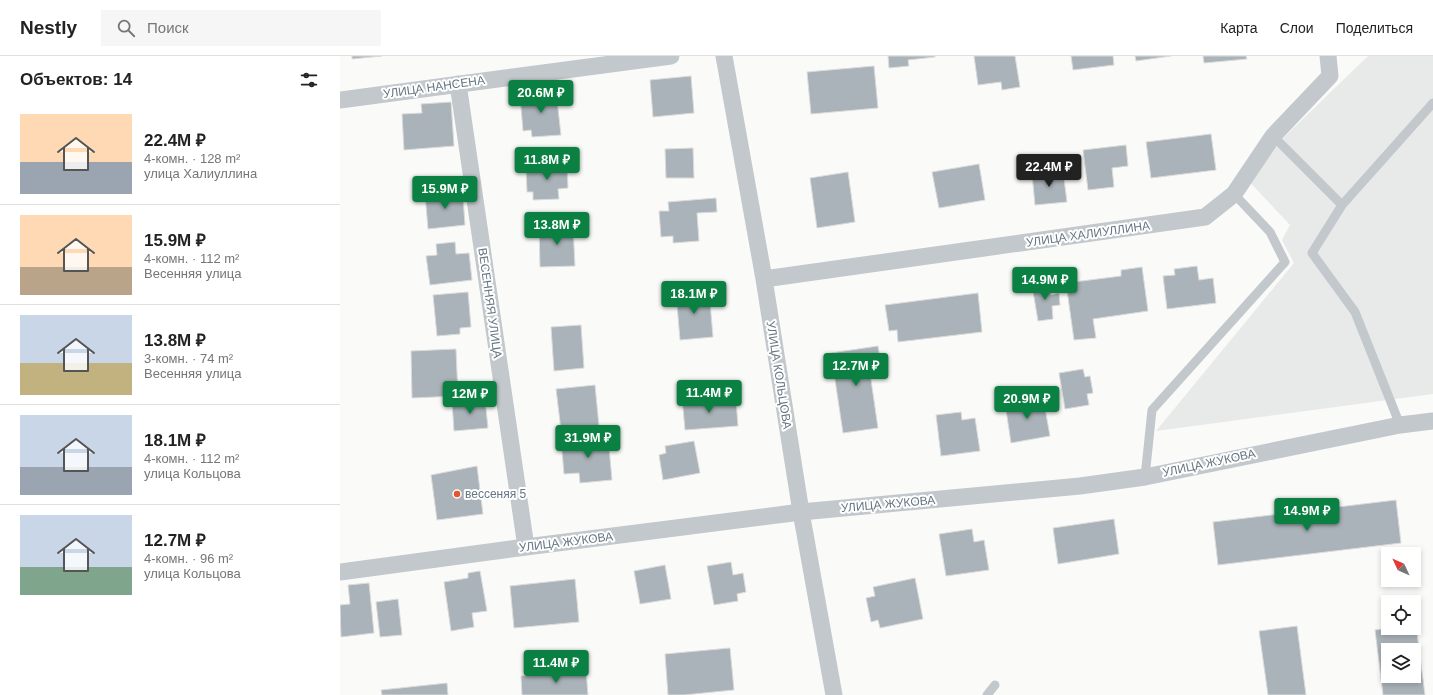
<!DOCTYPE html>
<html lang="ru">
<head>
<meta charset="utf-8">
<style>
	body { margin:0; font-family:Helvetica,sans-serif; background:#f6f6f6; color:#222; height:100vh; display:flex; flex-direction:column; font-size:15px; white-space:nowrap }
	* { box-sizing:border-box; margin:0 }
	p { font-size:13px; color:#767676 }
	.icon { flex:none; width:22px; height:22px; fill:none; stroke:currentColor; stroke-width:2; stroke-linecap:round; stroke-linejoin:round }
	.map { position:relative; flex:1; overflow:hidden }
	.panel { display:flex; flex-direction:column; background:#fff; width:340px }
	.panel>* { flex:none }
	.needle { width:26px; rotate:314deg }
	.fabs { position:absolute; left:1041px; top:491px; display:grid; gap:8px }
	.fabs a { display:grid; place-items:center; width:40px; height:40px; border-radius:0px; background:#fff; box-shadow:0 2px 6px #0003; font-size:20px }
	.price { position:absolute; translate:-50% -34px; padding:0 9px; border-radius:4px; background:#0b8043; color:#fff; font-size:13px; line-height:26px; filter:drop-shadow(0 1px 2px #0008) }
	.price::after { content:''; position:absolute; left:50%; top:24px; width:12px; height:9px; margin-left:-6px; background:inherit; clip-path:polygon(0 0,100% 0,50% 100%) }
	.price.current { background:#222; color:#fff }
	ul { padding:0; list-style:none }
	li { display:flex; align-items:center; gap:12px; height:100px; padding:0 20px }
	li+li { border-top:1px solid #e0e0e0 }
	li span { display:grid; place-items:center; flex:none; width:112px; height:80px; border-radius:0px; color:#555 }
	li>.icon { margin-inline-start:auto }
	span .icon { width:48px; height:48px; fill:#fffc; stroke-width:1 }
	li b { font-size:17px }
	h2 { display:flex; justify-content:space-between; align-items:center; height:48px; padding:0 20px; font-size:17px }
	header { display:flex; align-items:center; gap:24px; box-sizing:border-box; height:56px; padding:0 20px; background:#fff; border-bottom:1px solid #e0e0e0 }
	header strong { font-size:19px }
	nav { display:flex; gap:22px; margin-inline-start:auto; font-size:14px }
	.search { width:280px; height:36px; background:#f6f6f6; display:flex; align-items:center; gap:10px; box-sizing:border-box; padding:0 14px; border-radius:0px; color:#767676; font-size:15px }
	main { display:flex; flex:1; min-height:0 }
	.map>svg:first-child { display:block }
	.built { fill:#e8e9e9 }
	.building { fill:#aab3b9; stroke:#dcdcda; fill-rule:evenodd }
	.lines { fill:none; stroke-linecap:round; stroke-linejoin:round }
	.lane { stroke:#c3c8cc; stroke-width:9 }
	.street { stroke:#c3c8cc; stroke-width:17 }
	.poi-dot { fill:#e4572e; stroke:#fff; stroke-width:1.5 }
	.labels { text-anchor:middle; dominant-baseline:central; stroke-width:4; stroke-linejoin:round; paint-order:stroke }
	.street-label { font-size:12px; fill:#657683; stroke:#fff }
	.poi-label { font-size:12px; fill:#657683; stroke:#fff; text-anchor:start }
</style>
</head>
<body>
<header>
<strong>Nestly</strong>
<div class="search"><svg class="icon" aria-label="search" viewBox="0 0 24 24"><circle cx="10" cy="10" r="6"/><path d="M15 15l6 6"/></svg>Поиск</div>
<nav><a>Карта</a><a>Слои</a><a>Поделиться</a></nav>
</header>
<main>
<section class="panel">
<h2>Объектов: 14<svg class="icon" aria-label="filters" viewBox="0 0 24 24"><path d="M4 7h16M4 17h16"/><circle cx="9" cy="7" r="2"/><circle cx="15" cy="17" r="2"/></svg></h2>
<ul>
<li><span style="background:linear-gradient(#ffd9b3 60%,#9aa5b1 0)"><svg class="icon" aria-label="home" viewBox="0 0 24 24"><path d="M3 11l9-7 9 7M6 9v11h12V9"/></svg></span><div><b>22.4M ₽</b><p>4-комн. · 128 m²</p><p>улица Халиуллина</p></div></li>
<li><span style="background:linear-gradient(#ffd9b3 65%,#b9a48a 0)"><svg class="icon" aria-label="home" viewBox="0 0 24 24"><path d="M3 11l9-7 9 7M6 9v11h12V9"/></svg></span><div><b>15.9M ₽</b><p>4-комн. · 112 m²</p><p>Весенняя улица</p></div></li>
<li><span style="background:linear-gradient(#c9d6e8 60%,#c2b280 0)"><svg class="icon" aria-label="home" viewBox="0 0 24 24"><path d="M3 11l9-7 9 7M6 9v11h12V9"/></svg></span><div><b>13.8M ₽</b><p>3-комн. · 74 m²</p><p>Весенняя улица</p></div></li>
<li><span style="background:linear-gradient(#c9d6e8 65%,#9aa5b1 0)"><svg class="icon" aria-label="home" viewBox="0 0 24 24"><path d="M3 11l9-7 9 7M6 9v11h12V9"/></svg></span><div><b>18.1M ₽</b><p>4-комн. · 112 m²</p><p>улица Кольцова</p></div></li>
<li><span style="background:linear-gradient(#c9d6e8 65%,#7fa58c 0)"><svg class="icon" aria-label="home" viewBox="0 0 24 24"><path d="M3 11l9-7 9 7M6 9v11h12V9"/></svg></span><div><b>12.7M ₽</b><p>4-комн. · 96 m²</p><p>улица Кольцова</p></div></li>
</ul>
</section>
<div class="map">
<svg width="1093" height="639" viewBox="0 0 1093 639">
	<rect width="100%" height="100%" fill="#fafaf8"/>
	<path class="built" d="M 1028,0 L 1093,0 L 1093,338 L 816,375 L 954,207 L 942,184 L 950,169 L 904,120 Z"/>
	<path class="building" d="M 12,0 L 42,0 L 12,3 Z
		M 548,0 L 595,0 L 595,1 L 568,4 L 569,10 L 549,12 Z
		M 634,0 L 675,0 L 680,31 L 662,34 L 661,26 L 638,29 Z
		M 731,0 L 773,0 L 774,9 L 733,14 Z
		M 795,0 L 831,0 L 796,5 Z
		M 863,0 L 906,0 L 907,3 L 864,7 Z
		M 534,10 L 538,52 L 471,58 L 467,16 Z
		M 351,20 L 354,57 L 313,61 L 310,24 Z
		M 216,35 L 221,79 L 192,81 L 191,74 L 183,75 L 180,39 Z
		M 111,46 L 114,90 L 64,94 L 62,58 L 82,57 L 81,48 Z
		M 871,78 L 876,114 L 811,122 L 806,86 Z
		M 786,89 L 788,110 L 772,112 L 774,131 L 748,134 L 743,94 Z
		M 353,92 L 354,122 L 326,122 L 325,93 Z
		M 227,108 L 228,132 L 218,133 L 219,143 L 193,144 L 193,136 L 187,136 L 186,111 Z
		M 639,108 L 645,144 L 599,152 L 592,116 Z
		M 723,115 L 727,146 L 695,149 L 692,118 Z
		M 508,116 L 515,166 L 477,172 L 470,122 Z
		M 116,135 L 116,142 L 123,141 L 125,169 L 88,173 L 85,138 Z
		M 376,142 L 377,156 L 357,157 L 359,185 L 333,187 L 333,180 L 321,181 L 319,155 L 329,155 L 328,146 Z
		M 233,169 L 235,210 L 200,211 L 199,171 Z
		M 115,186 L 116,198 L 129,197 L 132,224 L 90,229 L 86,200 L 97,199 L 96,188 Z
		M 857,210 L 859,224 L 873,222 L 876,247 L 827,253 L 823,220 L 835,219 L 834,213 Z
		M 802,211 L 808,255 L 753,263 L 756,282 L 734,284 L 726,227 L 781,220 L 781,214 Z
		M 709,226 L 711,239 L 719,237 L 720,249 L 712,250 L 713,263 L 698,265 L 692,229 Z
		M 369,234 L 373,281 L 340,284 L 336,237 Z
		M 128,236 L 131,271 L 120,272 L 120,278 L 97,280 L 93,239 Z
		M 638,237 L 642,276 L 558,286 L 557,274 L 549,275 L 545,249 Z
		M 241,269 L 244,312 L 214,315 L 211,271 Z
		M 538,290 L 542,315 L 530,317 L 538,372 L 503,377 L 491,297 Z
		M 116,293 L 118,340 L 72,342 L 71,295 Z
		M 743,313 L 745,321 L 750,320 L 753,337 L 747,338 L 749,349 L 725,353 L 719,317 Z
		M 255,329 L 259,370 L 221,374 L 216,333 Z
		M 363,340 L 363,346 L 396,344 L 398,370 L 345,374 L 342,341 Z
		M 703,341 L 710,380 L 671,387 L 665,347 Z
		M 145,343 L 148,372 L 114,375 L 112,346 Z
		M 621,356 L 622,364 L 635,362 L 640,395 L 601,400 L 596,359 Z
		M 268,380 L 272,424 L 240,427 L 239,417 L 224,418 L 221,384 Z
		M 354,385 L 360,417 L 323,424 L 319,399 L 326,397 L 325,390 Z
		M 137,410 L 143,458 L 97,464 L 91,419 Z
		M 1056,444 L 1061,487 L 878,509 L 873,466 Z
		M 774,463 L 779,498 L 718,508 L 713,472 Z
		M 632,473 L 634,486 L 644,484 L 649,514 L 606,520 L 599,478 Z
		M 391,506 L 393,519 L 403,517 L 406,536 L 397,538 L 398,545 L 374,549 L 367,510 Z
		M 325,509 L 331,543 L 300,548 L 294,515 Z
		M 140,515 L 147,555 L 132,557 L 134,571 L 111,575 L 104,526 L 128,522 L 128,517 Z
		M 575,522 L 583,563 L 540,572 L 538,564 L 531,566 L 526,542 L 535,540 L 533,531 Z
		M 235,523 L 239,566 L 174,572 L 170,530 Z
		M 29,527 L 34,577 L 1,581 L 0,549 L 10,548 L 8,529 Z
		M 58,543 L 62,579 L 40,581 L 36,546 Z
		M 1074,569 L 1076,569 L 1085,639 L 1043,639 L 1035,574 L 1049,572 L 1074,572 ZM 1048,594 L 1074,594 L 1074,620 L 1048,620 Z
		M 957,570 L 966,639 L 928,639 L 919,575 Z
		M 390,592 L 394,634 L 344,639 L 328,639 L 325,598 Z
		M 246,613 L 248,639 L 182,639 L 181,620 Z
		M 107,627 L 108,639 L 42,639 L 41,634 Z"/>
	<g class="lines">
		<path class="lane" d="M 933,80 L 1002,149 L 1093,47
			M 1002,149 L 972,197 L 1015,256 L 1060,369
			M 805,421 L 812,354 L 945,206 L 930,176 L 894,138
			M 647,639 L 655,629"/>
		<path class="street" d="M 384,0 L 424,223 L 461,456 L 494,639
			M 118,28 L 186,491
			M 0,44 L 331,0
			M 424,223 L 865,161 L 894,138 L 933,80 L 990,20 L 988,0
			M 0,516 L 186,491 L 461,456 L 740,430 L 805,421 L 1060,369 L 1093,365"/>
	</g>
	<circle class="poi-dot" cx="117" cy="438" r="4"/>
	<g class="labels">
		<g class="street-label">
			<text transform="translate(94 31) rotate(-8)">УЛИЦА НАНСЕНА</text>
			<text transform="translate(748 178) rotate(-8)">УЛИЦА ХАЛИУЛЛИНА</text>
			<text transform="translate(150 247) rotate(82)">ВЕСЕННЯЯ УЛИЦА</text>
			<text transform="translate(439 319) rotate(81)">УЛИЦА КОЛЬЦОВА</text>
			<text transform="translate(869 407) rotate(-12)">УЛИЦА ЖУКОВА</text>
			<text transform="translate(548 448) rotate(-5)">УЛИЦА ЖУКОВА</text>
			<text transform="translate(226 486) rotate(-7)">УЛИЦА ЖУКОВА</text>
		</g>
		<g class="poi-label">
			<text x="125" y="438">вессеняя 5</text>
		</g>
	</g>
</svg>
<div class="fabs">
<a><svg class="needle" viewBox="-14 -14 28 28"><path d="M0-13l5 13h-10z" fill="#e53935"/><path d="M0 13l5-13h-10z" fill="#767676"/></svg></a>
<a><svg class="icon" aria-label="locate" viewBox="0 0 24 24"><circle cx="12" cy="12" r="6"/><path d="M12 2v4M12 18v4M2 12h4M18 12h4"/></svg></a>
<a><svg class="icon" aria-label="layers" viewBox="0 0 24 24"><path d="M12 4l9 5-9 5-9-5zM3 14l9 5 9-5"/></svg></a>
</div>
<b class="price" style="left:201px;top:58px">20.6M ₽</b>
<b class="price" style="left:207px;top:125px">11.8M ₽</b>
<b class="price current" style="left:709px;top:132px">22.4M ₽</b>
<b class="price" style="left:105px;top:154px">15.9M ₽</b>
<b class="price" style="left:217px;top:190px">13.8M ₽</b>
<b class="price" style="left:705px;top:245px">14.9M ₽</b>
<b class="price" style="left:354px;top:259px">18.1M ₽</b>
<b class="price" style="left:516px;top:331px">12.7M ₽</b>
<b class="price" style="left:369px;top:358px">11.4M ₽</b>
<b class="price" style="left:130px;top:359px">12M ₽</b>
<b class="price" style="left:687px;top:364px">20.9M ₽</b>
<b class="price" style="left:248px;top:403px">31.9M ₽</b>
<b class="price" style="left:967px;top:476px">14.9M ₽</b>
<b class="price" style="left:216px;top:628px">11.4M ₽</b>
</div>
</main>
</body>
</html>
